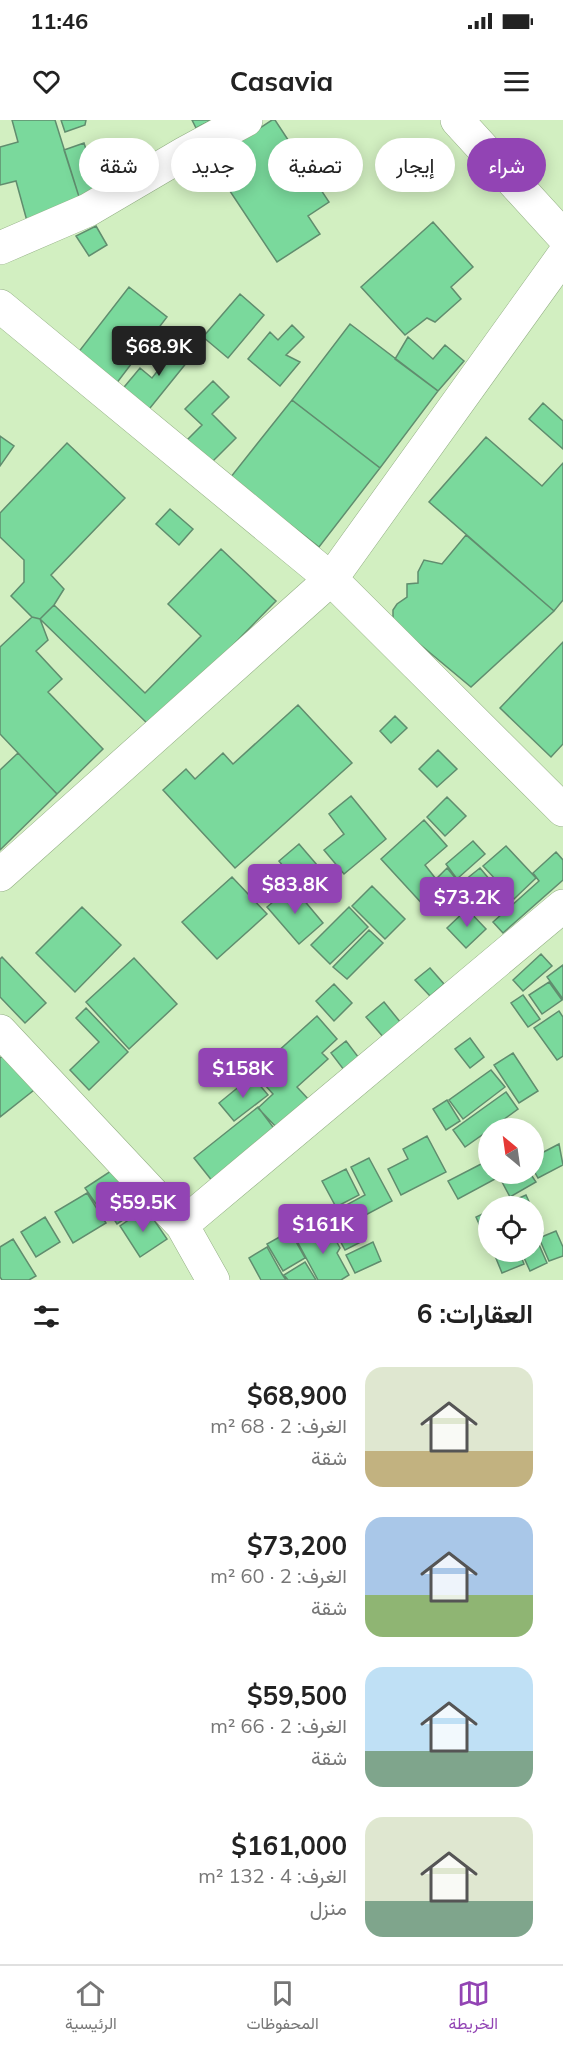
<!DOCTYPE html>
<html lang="ar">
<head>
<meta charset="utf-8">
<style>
	body { margin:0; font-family:Mulish,Vazirmatn,sans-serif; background:#f6f6f6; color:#222; direction:rtl; height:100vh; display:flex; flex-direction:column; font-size:22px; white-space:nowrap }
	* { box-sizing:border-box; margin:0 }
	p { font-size:20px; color:#767676 }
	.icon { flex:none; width:33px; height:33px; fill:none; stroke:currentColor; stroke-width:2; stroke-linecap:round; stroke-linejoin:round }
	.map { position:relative; height:1160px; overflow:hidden; direction:ltr }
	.sheet { display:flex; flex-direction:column; background:#fff; flex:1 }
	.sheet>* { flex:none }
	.top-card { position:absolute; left:18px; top:18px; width:528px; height:54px; direction:rtl; display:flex; gap:12px }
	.needle { width:39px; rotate:331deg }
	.tools { position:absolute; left:478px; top:998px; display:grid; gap:12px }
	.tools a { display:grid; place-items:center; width:66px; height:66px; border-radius:50%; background:#fff; box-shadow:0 3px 15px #0003; font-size:30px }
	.price { position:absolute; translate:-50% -51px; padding:0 14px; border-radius:6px; background:#9244b4; color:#fff; font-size:20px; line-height:39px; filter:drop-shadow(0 2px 3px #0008) }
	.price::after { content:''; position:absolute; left:50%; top:36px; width:18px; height:14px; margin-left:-9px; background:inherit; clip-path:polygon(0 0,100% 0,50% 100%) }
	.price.selected { background:#222; color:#fff }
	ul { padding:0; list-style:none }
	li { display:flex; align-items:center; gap:18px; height:150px; padding:0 30px }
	li span { display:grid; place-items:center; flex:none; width:168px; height:120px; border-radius:18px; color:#555 }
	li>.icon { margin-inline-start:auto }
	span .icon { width:72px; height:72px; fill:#fffc; stroke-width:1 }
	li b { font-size:26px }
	h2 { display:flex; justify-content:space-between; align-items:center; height:72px; padding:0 30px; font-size:26px }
	.pill { padding:0 21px; border-radius:27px; background:#fff; box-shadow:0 3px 15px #0003; font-size:21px; line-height:54px }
	.pill.selected { background:#9244b4; color:#fff }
	.status { display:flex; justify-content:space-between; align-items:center; height:42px; padding:0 30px; background:#fff; direction:ltr }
	.status svg { height:16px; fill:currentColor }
	header { display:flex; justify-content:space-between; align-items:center; height:78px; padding:0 30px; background:#fff; font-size:27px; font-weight:700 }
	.dock { display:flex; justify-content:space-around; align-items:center; height:84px; border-top:2px solid #e0e0e0; background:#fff; font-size:16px; color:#767676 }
	.dock a { display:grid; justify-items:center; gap:3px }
	.dock .selected { color:#9244b4 }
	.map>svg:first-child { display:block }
	.building { fill:#7ad99c; stroke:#608d6e; stroke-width:1.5 }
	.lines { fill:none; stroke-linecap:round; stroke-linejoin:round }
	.minor-casing { stroke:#93af84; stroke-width:34 }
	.minor { stroke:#fff; stroke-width:33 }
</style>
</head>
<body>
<div class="status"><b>11:46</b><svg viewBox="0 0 49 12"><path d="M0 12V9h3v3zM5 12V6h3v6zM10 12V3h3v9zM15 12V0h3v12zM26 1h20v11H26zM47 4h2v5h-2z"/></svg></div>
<header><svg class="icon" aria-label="menu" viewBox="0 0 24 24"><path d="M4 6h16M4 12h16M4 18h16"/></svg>Casavia<svg class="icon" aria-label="heart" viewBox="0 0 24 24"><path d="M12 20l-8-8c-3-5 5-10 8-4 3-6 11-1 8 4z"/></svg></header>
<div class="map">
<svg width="563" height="1160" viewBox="0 0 563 1160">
	<rect width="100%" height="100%" fill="#d2efc1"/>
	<path class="building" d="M 12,0 L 55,0 L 81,83 L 27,101 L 16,61 L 0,65 L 0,27 L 18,22 Z
		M 61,0 L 86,0 L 85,5 L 65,12 Z
		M 192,0 L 212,0 L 196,8 Z
		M 272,0 L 275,0 L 329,82 L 308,96 L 320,114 L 277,142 L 210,41 Z
		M 84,23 L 101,76 L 81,83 L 64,30 Z
		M 433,102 L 473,147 L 451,167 L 461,179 L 435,202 L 427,198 L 405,215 L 361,167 Z
		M 96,106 L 107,125 L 89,136 L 76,116 Z
		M 129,167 L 167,197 L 116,264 L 77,234 Z
		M 240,174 L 264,195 L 228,238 L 203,217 Z
		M 350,204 L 438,271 L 380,348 L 292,280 Z
		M 292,205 L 304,217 L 286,235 L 300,242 L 280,266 L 248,239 L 270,212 L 278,220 Z
		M 186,215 L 200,226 L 146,293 L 120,272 L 140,248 L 152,258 Z
		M 408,217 L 433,239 L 445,225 L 464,241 L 438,271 L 395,239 Z
		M 213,261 L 229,277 L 212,294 L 236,318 L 210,344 L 187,320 L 202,305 L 185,289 Z
		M 292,280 L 380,348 L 319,427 L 230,358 Z
		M 543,283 L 563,301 L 563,329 L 529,299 Z
		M 0,316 L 14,326 L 0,346 Z
		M 486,317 L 542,366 L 563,343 L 563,480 L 554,491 L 429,382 Z
		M 67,323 L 125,378 L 51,455 L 64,469 L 54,485 L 40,499 L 32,497 L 11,476 L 24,462 L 24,440 L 0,417 L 0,393 Z
		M 170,389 L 193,409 L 179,425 L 156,404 Z
		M 466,415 L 554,491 L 471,567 L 393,502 L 393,490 L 397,484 L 407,477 L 407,464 L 418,463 L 418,452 L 424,440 L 442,444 Z
		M 221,429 L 276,481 L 152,608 L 40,499 L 54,485 L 145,573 L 201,516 L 168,484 Z
		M 32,497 L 40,499 L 48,520 L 36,531 L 62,559 L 48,572 L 103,629 L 57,674 L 0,614 L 0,527 Z
		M 563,522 L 563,624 L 551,637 L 500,588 Z
		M 298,585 L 352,643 L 235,748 L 163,670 L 186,649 L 195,659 L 223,633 L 233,644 Z
		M 395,596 L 407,608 L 391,623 L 380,611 Z
		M 438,630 L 457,649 L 437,667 L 419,649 Z
		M 18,633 L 57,674 L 0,730 L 0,650 Z
		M 351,676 L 386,719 L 344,754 L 324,730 L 344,714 L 329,694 Z
		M 447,677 L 466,696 L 445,716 L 427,697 Z
		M 424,700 L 447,726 L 425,745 L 436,759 L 447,748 L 457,760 L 426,788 L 381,739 Z
		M 473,721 L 485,734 L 457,759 L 446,744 Z
		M 299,724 L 317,745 L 296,762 L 279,741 Z
		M 506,726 L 536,758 L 514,779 L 483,746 Z
		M 556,732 L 563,740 L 563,760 L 503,813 L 493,802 L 539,761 L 533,753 Z
		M 480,748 L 495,766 L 477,783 L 460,764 Z
		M 232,757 L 267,794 L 217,839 L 182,802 Z
		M 292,766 L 323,803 L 299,824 L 267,787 Z
		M 372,766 L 405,799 L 385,819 L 352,786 Z
		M 82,787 L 121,825 L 75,872 L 36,833 Z
		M 349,787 L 368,807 L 330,844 L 311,825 Z
		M 467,789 L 486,809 L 466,828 L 447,808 Z
		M 369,810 L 383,823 L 347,859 L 333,847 Z
		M 541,834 L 552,846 L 523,871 L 513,860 Z
		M 2,837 L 46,883 L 25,903 L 0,877 L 0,839 Z
		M 134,838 L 177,884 L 129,929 L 86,882 Z
		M 563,845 L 563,879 L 547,857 Z
		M 430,848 L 444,864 L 430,876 L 415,860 Z
		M 549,862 L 562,880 L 542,894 L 529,875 Z
		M 334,864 L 352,883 L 334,901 L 316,881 Z
		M 523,875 L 540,899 L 528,907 L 511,883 Z
		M 384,882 L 401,903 L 384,918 L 366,897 Z
		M 86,888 L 128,932 L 89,970 L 70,950 L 99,922 L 76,898 Z
		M 559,891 L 563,897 L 563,936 L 557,940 L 534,908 Z
		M 317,896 L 337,919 L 322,933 L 328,939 L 297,967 L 310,981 L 278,1009 L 258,988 L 273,974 L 254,953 Z
		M 470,918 L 484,937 L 470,948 L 455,929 Z
		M 346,921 L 359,938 L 344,950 L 331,933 Z
		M 14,927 L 43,963 L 0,997 L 0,938 Z
		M 513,933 L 538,971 L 519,983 L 494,945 Z
		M 491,950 L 505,967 L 463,999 L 449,980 Z
		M 252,956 L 268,975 L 234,1001 L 219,983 Z
		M 506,972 L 518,989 L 492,1008 L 489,1008 L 489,1010 L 465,1027 L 453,1010 Z
		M 447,980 L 460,1001 L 446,1010 L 433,989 Z
		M 258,987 L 276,1011 L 213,1062 L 194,1038 Z
		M 427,1016 L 446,1052 L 401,1075 L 388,1049 L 408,1039 L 403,1029 Z
		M 559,1024 L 563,1045 L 538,1058 L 534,1051 L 534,1037 Z
		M 369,1038 L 392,1081 L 345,1106 L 337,1090 L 365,1075 L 351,1047 Z
		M 487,1041 L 489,1053 L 494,1053 L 497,1058 L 458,1079 L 448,1061 Z
		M 117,1047 L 128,1063 L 96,1084 L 85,1068 Z
		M 346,1049 L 359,1075 L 336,1087 L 322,1061 Z
		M 512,1053 L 530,1053 L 536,1062 L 510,1077 L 501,1060 Z
		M 128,1064 L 143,1087 L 117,1104 L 102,1081 Z
		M 87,1073 L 106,1103 L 73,1123 L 55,1092 Z
		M 526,1075 L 531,1086 L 501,1086 Z
		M 146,1088 L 167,1119 L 140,1137 L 120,1106 Z
		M 489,1091 L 489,1124 L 488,1124 L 476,1097 Z
		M 534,1094 L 543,1113 L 534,1117 Z
		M 45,1097 L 60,1122 L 36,1137 L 21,1112 Z
		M 327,1104 L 340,1128 L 337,1133 L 349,1155 L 341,1160 L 318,1160 L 297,1121 Z
		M 357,1105 L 365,1120 L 345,1130 L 337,1115 Z
		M 290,1111 L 305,1138 L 283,1151 L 267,1124 Z
		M 556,1111 L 563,1127 L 563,1136 L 549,1141 L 539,1118 Z
		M 13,1119 L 36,1156 L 29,1160 L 2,1160 L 0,1157 L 0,1127 Z
		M 537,1120 L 547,1143 L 530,1151 L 521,1131 L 534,1131 L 534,1122 Z
		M 373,1122 L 381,1141 L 355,1153 L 346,1135 Z
		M 267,1127 L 282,1154 L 286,1160 L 261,1160 L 249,1138 Z
		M 493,1131 L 519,1131 L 524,1144 L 502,1153 Z
		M 305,1142 L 316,1160 L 288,1160 L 284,1155 Z"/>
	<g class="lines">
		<g class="minor-casing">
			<path id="minor" d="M 457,0 L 563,116
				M 0,128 L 88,90 L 185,33 L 246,0
				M 0,186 L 331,459 L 563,690
				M 0,755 L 331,459 L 563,136
				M 0,911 L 182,1105 L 213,1160
				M 182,1105 L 563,786"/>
		</g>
		<use href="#minor" class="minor"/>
	</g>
</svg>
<div class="tools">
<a><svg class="needle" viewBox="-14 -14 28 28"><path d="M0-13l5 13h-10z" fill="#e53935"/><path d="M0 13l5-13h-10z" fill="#767676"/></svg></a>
<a><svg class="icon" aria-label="locate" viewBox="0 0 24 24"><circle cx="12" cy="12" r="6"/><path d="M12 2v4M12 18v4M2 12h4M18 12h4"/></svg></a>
</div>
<b class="price selected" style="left:159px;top:257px">$68.9K</b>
<b class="price" style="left:295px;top:795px">$83.8K</b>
<b class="price" style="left:467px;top:808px">$73.2K</b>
<b class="price" style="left:243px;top:979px">$158K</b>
<b class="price" style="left:143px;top:1113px">$59.5K</b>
<b class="price" style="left:323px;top:1135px">$161K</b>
<div class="top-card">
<a class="pill selected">شراء</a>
<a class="pill">إيجار</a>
<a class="pill">تصفية</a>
<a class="pill">جديد</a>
<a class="pill">شقة</a>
</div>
</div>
<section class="sheet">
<h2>العقارات: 6<svg class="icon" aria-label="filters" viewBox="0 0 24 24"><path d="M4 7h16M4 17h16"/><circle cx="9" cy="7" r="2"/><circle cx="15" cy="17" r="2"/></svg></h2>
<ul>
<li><span style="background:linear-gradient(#dfe7d0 70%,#c2b280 0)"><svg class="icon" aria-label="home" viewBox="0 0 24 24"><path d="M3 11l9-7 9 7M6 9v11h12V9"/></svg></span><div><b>$68,900</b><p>الغرف: 2 · 68 m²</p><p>شقة</p></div></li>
<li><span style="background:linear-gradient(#a9c7e8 65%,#8fb573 0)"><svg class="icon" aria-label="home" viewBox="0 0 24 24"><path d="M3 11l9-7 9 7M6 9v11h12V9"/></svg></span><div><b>$73,200</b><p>الغرف: 2 · 60 m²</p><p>شقة</p></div></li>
<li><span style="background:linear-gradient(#bfe0f5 70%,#7fa58c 0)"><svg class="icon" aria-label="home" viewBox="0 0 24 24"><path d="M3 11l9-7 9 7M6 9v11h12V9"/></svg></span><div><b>$59,500</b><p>الغرف: 2 · 66 m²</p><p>شقة</p></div></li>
<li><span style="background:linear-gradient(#dfe7d0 70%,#7fa58c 0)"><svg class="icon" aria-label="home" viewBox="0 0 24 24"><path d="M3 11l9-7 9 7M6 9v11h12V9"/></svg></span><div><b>$161,000</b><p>الغرف: 4 · 132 m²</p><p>منزل</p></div></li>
</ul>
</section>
<nav class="dock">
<a class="selected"><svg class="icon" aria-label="map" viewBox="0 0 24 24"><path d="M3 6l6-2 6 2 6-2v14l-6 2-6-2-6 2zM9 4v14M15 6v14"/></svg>الخريطة</a>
<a><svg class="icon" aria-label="saved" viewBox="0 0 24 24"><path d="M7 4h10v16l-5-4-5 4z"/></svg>المحفوظات</a>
<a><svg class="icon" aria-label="home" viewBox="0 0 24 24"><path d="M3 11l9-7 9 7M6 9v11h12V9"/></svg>الرئيسية</a>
</nav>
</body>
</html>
